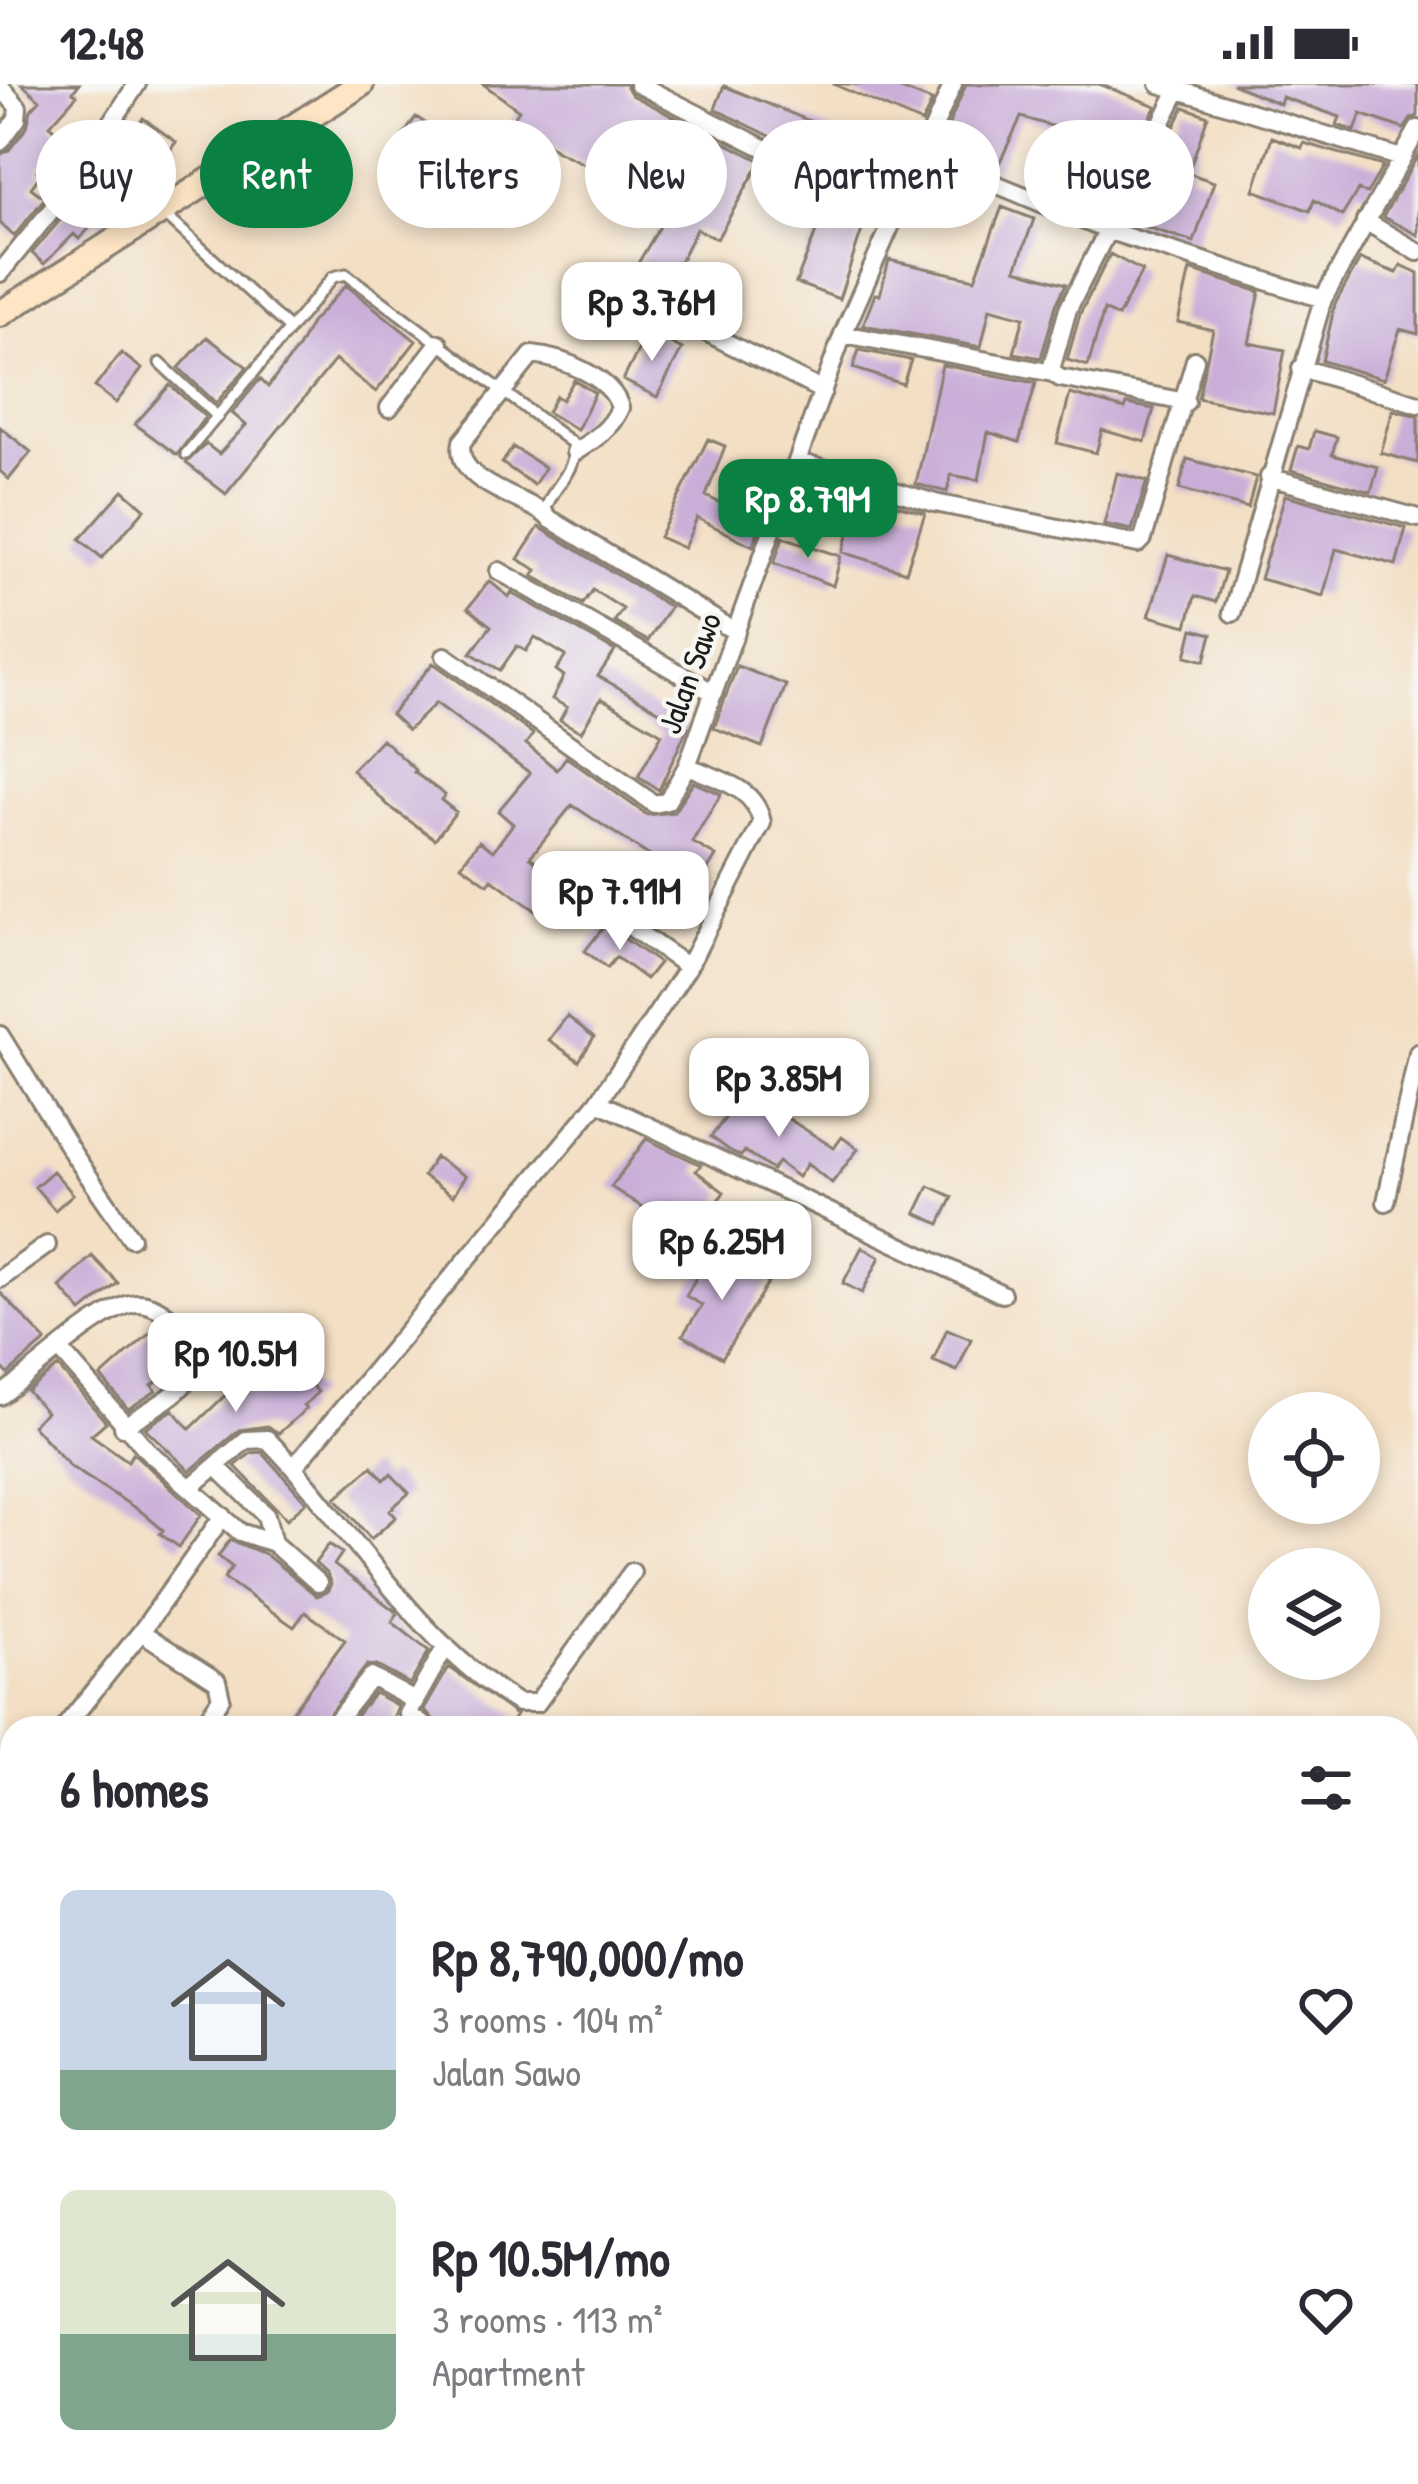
<!DOCTYPE html>
<html lang="en">
<head>
<meta charset="utf-8">
<style>
	body { margin:0; font-family:"Patrick Hand",sans-serif; background:#f7f7f7; color:#2b2b33; height:100vh; display:flex; flex-direction:column; font-size:45px; white-space:nowrap }
	* { box-sizing:border-box; margin:0 }
	p { font-size:39px; color:#7c7c81 }
	.icon { flex:none; width:66px; height:66px; fill:none; stroke:currentColor; stroke-width:2; stroke-linecap:round; stroke-linejoin:round }
	.map { position:relative; flex:1; overflow:hidden }
	.sheet { position:absolute; left:0px; top:1632px; width:1419px; height:768px; display:flex; flex-direction:column; background:#fff; border-radius:36px 36px 0 0; box-shadow:0 6px 18px #0003 }
	.sheet>* { flex:none }
	.top-card { position:absolute; left:36px; top:36px; width:1347px; height:108px; display:flex; gap:24px }
	.buttons { position:absolute; left:1248px; top:1308px; display:grid; gap:24px }
	.buttons a { display:grid; place-items:center; width:132px; height:132px; border-radius:50%; background:#fff; box-shadow:0 6px 18px #0003; font-size:60px }
	.price { position:absolute; translate:-50% -102px; padding:0 27px; border-radius:24px; background:#fff; color:#222; font-size:39px; line-height:78px; filter:drop-shadow(0 3px 6px #0008) }
	.price::after { content:''; position:absolute; left:50%; top:72px; width:36px; height:27px; margin-left:-18px; background:inherit; clip-path:polygon(0 0,100% 0,50% 100%) }
	.price.selected { background:#0b8043; color:#fff }
	ul { padding:0; list-style:none }
	li { display:flex; align-items:center; gap:36px; height:300px; padding:0 60px }
	li span { display:grid; place-items:center; flex:none; width:336px; height:240px; border-radius:18px; color:#555 }
	li>.icon { margin-inline-start:auto }
	span .icon { width:144px; height:144px; fill:#fffc; stroke-width:1 }
	li b { font-size:51px }
	h2 { display:flex; justify-content:space-between; align-items:center; height:144px; padding:0 60px; font-size:51px }
	.pill { padding:0 42px; border-radius:54px; background:#fff; box-shadow:0 6px 18px #0003; font-size:42px; line-height:108px }
	.pill.selected { background:#0b8043; color:#fff }
	.status { display:flex; justify-content:space-between; align-items:center; height:84px; padding:0 60px; background:#fff; direction:ltr }
	.status svg { height:33px; fill:currentColor }
	.map>svg:first-child { display:block }
	.built { fill:#f2cfe1 }
	.building { fill:#c9aed8 }
	.lines { fill:none; stroke-linecap:round; stroke-linejoin:round }
	.service-casing { stroke:#887e70; stroke-width:15 }
	.minor-casing { stroke:#887e70; stroke-width:22 }
	.secondary-casing { stroke:#887e70; stroke-width:30 }
	.service { stroke:#fff; stroke-width:9 }
	.minor { stroke:#fff; stroke-width:16 }
	.secondary { stroke:#fde5c5; stroke-width:24 }
	.labels { text-anchor:middle; dominant-baseline:central; stroke-width:9; stroke-linejoin:round; paint-order:stroke }
	.street-label { font-size:33px; fill:#1c1c1c; stroke:#f6f6f2 }
</style>
</head>
<body>
<div class="status"><b>12:48</b><svg viewBox="0 0 49 12"><path d="M0 12V9h3v3zM5 12V6h3v6zM10 12V3h3v9zM15 12V0h3v12zM26 1h20v11H26zM47 4h2v5h-2z"/></svg></div>
<div class="map">
<svg width="1418" height="2400" viewBox="0 0 1418 2400">
	<rect width="100%" height="100%" fill="#f6f6f2"/>
	<filter id="ink" filterUnits="userSpaceOnUse"><feTurbulence type="fractalNoise" baseFrequency=".00833" numOctaves="2"/><feDisplacementMap in="SourceGraphic" scale="24" xChannelSelector="R" yChannelSelector="G"/><feConvolveMatrix kernelMatrix="1 2 1 2 8 2 1 2 1" color-interpolation-filters="sRGB"/></filter>
	<filter id="wash" filterUnits="userSpaceOnUse"><feTurbulence type="fractalNoise" baseFrequency=".004" numOctaves="4" result="noise"/><feDisplacementMap in="SourceGraphic" scale="48" xChannelSelector="R" yChannelSelector="G"/><feGaussianBlur stdDeviation="2.7" result="paint"/><feColorMatrix in="noise" values="0 0 0 0 0 0 0 0 0 0 0 0 0 0 0 0 0 1.4 0 .05"/><feComposite in="paint" operator="in"/></filter>
	<g filter="url(#wash)">
		<rect width="100%" height="100%" fill="#f3dfc4"/>
		<path class="built" d="M 12,2336 L 12,2388 L 458,2388 L 451,2400 L 0,2400 L 0,2355 Z"/>
		<g id="blocks">
			<path class="building" d="M 22,0 L 79,0 L 73,8 L 77,11 L 50,41 L 66,54 L 37,87 L 41,90 L 31,104 L 45,114 L 14,152 L 0,139 L 0,71 L 9,66 L 27,43 L 31,26 L 40,16 Z
				M 483,0 L 625,0 L 632,11 L 761,77 L 717,155 L 696,145 L 666,206 L 634,186 L 669,127 L 645,115 L 654,99 L 682,112 L 700,76 L 670,61 L 645,109 L 557,67 L 530,46 L 517,65 L 500,53 L 519,26 Z
				M 833,0 L 888,0 L 932,17 L 922,39 Z
				M 966,0 L 1099,0 L 1156,22 L 1101,130 L 1080,121 L 1106,58 L 1021,33 L 996,86 L 946,66 L 952,52 L 945,50 Z
				M 1232,0 L 1418,0 L 1418,32 L 1411,35 L 1404,45 L 1361,30 L 1355,47 L 1337,41 L 1340,33 L 1282,13 L 1280,20 Z
				M 724,2 L 893,71 L 880,106 L 715,25 Z
				M 1184,23 L 1208,32 L 1188,89 L 1214,98 L 1194,158 L 1127,137 Z
				M 416,33 L 434,45 L 420,65 L 402,53 Z
				M 143,34 L 176,58 L 153,89 L 141,80 L 114,119 L 119,123 L 104,142 L 97,136 L 79,155 L 74,150 L 44,180 L 32,169 L 65,130 L 72,123 L 75,125 L 114,68 L 117,70 Z
				M 1272,53 L 1302,64 L 1304,59 L 1383,82 L 1367,109 L 1358,106 L 1342,132 L 1314,116 L 1310,127 L 1254,106 Z
				M 1418,71 L 1418,151 L 1383,133 Z
				M 830,112 L 867,131 L 839,215 L 796,199 Z
				M 1002,123 L 1034,135 L 1016,185 L 1066,200 L 1056,221 L 1041,274 L 1014,269 L 1024,233 L 990,224 L 981,263 L 863,241 L 875,210 L 880,211 L 889,176 L 975,195 Z
				M 1110,170 L 1142,187 L 1118,233 L 1104,226 L 1088,282 L 1067,276 L 1080,230 Z
				M 1360,175 L 1397,189 L 1401,181 L 1418,189 L 1418,250 L 1400,245 L 1384,295 L 1322,277 L 1335,220 Z
				M 1190,186 L 1260,208 L 1249,259 L 1285,266 L 1273,329 L 1198,314 L 1213,246 L 1178,238 Z
				M 346,201 L 416,257 L 376,308 L 335,276 L 226,410 L 186,379 L 206,360 L 219,370 L 246,341 L 232,329 L 260,295 L 268,303 L 298,264 L 311,239 Z
				M 648,247 L 682,265 L 657,313 L 623,296 Z
				M 207,253 L 247,283 L 216,319 L 179,284 Z
				M 859,266 L 911,276 L 903,300 L 853,284 Z
				M 121,269 L 142,285 L 116,319 L 95,303 Z
				M 942,281 L 1036,299 L 1019,358 L 988,348 L 979,396 L 951,391 L 947,408 L 916,400 Z
				M 574,296 L 595,309 L 577,346 L 547,328 L 556,312 L 562,316 Z
				M 170,301 L 205,333 L 177,371 L 135,340 Z
				M 1070,310 L 1125,325 L 1127,320 L 1154,325 L 1145,358 L 1102,346 L 1096,369 L 1057,359 Z
				M 1393,326 L 1418,332 L 1418,379 L 1381,369 Z
				M 0,343 L 31,368 L 9,395 L 0,387 Z
				M 1314,347 L 1337,353 L 1332,371 L 1378,383 L 1371,408 L 1291,386 L 1298,362 L 1309,365 Z
				M 708,355 L 725,362 L 706,412 L 761,439 L 753,462 L 697,434 L 684,464 L 659,453 Z
				M 513,363 L 545,384 L 534,401 L 502,379 Z
				M 1187,375 L 1256,393 L 1248,424 L 1179,405 Z
				M 1117,389 L 1147,397 L 1132,446 L 1104,440 Z
				M 123,406 L 145,425 L 102,474 L 80,455 Z
				M 861,411 L 925,429 L 906,488 L 843,468 Z
				M 1285,411 L 1406,444 L 1396,481 L 1336,465 L 1323,512 L 1260,495 Z
				M 539,443 L 670,523 L 648,557 L 614,538 L 623,525 L 593,506 L 583,520 L 533,492 L 537,486 L 518,475 Z
				M 783,453 L 841,472 L 833,502 L 774,479 Z
				M 1168,471 L 1225,487 L 1216,518 L 1195,512 L 1187,542 L 1149,532 Z
				M 489,497 L 509,513 L 511,509 L 519,513 L 615,567 L 598,592 L 688,643 L 659,706 L 638,693 L 662,650 L 601,614 L 581,648 L 560,636 L 567,623 L 552,615 L 564,592 L 556,586 L 566,572 L 535,553 L 526,567 L 517,562 L 500,586 L 471,569 L 491,542 L 468,524 Z
				M 1193,545 L 1212,550 L 1205,577 L 1186,572 Z
				M 433,579 L 533,650 L 526,660 L 557,686 L 566,673 L 647,731 L 674,728 L 693,698 L 721,710 L 692,758 L 716,772 L 697,803 L 572,721 L 530,773 L 560,795 L 536,827 L 492,795 L 488,800 L 461,781 L 479,757 L 493,767 L 513,740 L 498,727 L 530,689 L 436,619 L 408,646 L 391,630 Z
				M 737,582 L 786,601 L 762,663 L 714,644 Z
				M 382,655 L 416,686 L 414,688 L 445,711 L 441,716 L 456,728 L 435,755 L 390,723 L 352,686 Z
				M 575,777 L 612,804 L 593,825 L 558,799 Z
				M 605,841 L 659,879 L 646,895 L 616,873 L 607,884 L 585,867 Z
				M 567,932 L 594,953 L 579,977 L 549,956 Z
				M 745,1007 L 834,1064 L 842,1053 L 858,1065 L 832,1099 L 807,1080 L 798,1093 L 778,1078 L 772,1086 L 745,1067 L 741,1072 L 729,1066 L 711,1053 Z
				M 646,1055 L 701,1081 L 696,1087 L 724,1108 L 717,1118 L 743,1133 L 725,1166 L 667,1127 L 661,1135 L 611,1103 Z
				M 435,1073 L 465,1092 L 453,1112 L 423,1092 Z
				M 53,1087 L 73,1110 L 55,1126 L 35,1103 Z
				M 929,1102 L 953,1113 L 940,1140 L 916,1129 Z
				M 862,1163 L 880,1173 L 862,1209 L 843,1199 Z
				M 710,1168 L 768,1199 L 722,1274 L 683,1251 L 702,1221 L 686,1212 Z
				M 92,1172 L 118,1199 L 82,1228 L 60,1203 Z
				M 0,1208 L 46,1257 L 8,1290 L 0,1281 Z
				M 159,1241 L 176,1260 L 180,1276 L 152,1302 L 156,1307 L 128,1325 L 101,1293 Z
				M 947,1245 L 971,1255 L 957,1287 L 933,1277 Z
				M 261,1277 L 282,1300 L 298,1286 L 318,1308 L 303,1322 L 306,1325 L 279,1349 L 267,1342 L 239,1346 L 190,1387 L 145,1344 L 173,1326 L 190,1345 Z
				M 58,1283 L 106,1338 L 91,1351 L 128,1377 L 133,1369 L 201,1431 L 179,1463 L 160,1450 L 163,1446 L 143,1429 L 71,1383 L 32,1341 L 46,1328 L 27,1307 Z
				M 262,1368 L 306,1418 L 287,1435 L 235,1382 L 251,1369 Z
				M 372,1382 L 384,1396 L 391,1390 L 409,1409 L 390,1426 L 396,1433 L 371,1455 L 336,1414 Z
				M 230,1456 L 265,1470 L 317,1512 L 327,1508 L 331,1500 L 327,1490 L 315,1479 L 329,1460 L 342,1469 L 334,1481 L 395,1527 L 397,1530 L 392,1538 L 429,1567 L 410,1600 L 377,1582 L 367,1581 L 318,1644 L 280,1644 L 345,1556 L 305,1528 L 294,1543 L 224,1494 L 232,1483 L 218,1472 Z
				M 449,1583 L 516,1631 L 508,1644 L 440,1643 L 424,1626 Z
				M 374,1609 L 398,1622 L 389,1644 L 347,1644 Z"/>
		</g>
	</g>
	<g filter="url(#ink)">
		<use href="#blocks" fill-opacity="0" stroke="#887e70" stroke-width="3"/>
		<g class="lines">
			<g class="service-casing">
				<path id="service" d="M 165,131 L 290,245
					M 160,279 L 218,333
					M 186,370 L 333,193 L 346,190 L 572,359 C 580,387 550,403 545,428
					M 0,2372 L 12,2355"/>
			</g>
			<g class="minor-casing">
				<path id="minor" d="M 638,0 L 894,130
					M 1159,0 L 1401,74
					M 0,2 L 18,23 L 17,35 L 0,58
					M 1178,6 L 1068,225 L 1052,282 L 1053,289 L 1060,294 L 1186,318
					M 921,69 L 1109,147 L 1323,215
					M 1365,137 L 1418,168
					M 0,189 L 66,108 L 137,0
					M 646,218 L 823,307
					M 843,250 L 1053,289
					M 1301,284 L 1418,320
					M 389,324 L 439,259
					M 575,368 C 595,355 610,346 620,324 C 612,293 562,274 532,271 L 462,358 C 452,401 533,414 550,435 L 736,548
					M 799,378 L 935,419 L 1138,460 L 1143,455 L 1195,276
					M 1269,393 L 1418,434
					M 499,487 L 714,609
					M 1232,529 L 1323,215 L 1418,45
					M 445,572 L 654,720 L 667,717 L 687,682 L 843,250 L 953,0
					M 606,826 L 688,883
					M 0,951 L 74,1071 L 131,1154
					M 598,1018 L 1002,1210
					M 1386,1118 L 1418,969
					M 0,1195 L 47,1161
					M 61,1267 L 148,1367 L 240,1448 L 273,1459 L 318,1499
					M 0,1312 C 33,1289 93,1231 130,1220 C 162,1211 207,1263 190,1292 C 178,1313 143,1329 123,1343
					M 216,1382 L 266,1431 L 273,1459
					M 294,1383 L 598,1018 L 688,883 L 762,739 C 756,703 717,695 687,682
					M 191,1403 L 246,1356 L 267,1355 C 351,1441 412,1555 518,1619 L 537,1619 L 632,1488
					M 141,1548 L 217,1597 L 221,1614 L 201,1644
					M 415,1617 L 446,1562
					M 64,1644 L 141,1548 L 223,1432
					M 331,1644 L 371,1593 L 415,1617 L 408,1630 L 427,1644
					M 0,1724 L 12,1709
					M 0,1829 L 12,1838
					M 0,2109 L 12,2092
					M 0,2327 L 12,2308
					M 499,2388 L 515,2400
					M 659,2388 L 676,2400
					M 818,2388 L 833,2400
					M 854,2388 L 867,2400
					M 1172,2388 L 1191,2400
					M 461,2400 L 468,2388
					M 977,2400 L 985,2388
					M 1116,2400 L 1124,2388
					M 1239,2400 L 1248,2388"/>
			</g>
			<g class="secondary-casing">
				<path id="secondary" d="M 0,230 L 361,0"/>
			</g>
			<use href="#service" class="service"/>
			<use href="#minor" class="minor"/>
			<use href="#secondary" class="secondary"/>
		</g>
	</g>
	<g class="labels">
		<g class="street-label">
			<text transform="translate(689 589) rotate(-70)">Jalan Sawo</text>
		</g>
	</g>
</svg>
<div class="buttons">
<a><svg class="icon" aria-label="locate" viewBox="0 0 24 24"><circle cx="12" cy="12" r="6"/><path d="M12 2v4M12 18v4M2 12h4M18 12h4"/></svg></a>
<a><svg class="icon" aria-label="layers" viewBox="0 0 24 24"><path d="M12 4l9 5-9 5-9-5zM3 14l9 5 9-5"/></svg></a>
</div>
<b class="price" style="left:652px;top:280px">Rp 3.76M</b>
<b class="price selected" style="left:808px;top:477px">Rp 8.79M</b>
<b class="price" style="left:620px;top:869px">Rp 7.91M</b>
<b class="price" style="left:779px;top:1056px">Rp 3.85M</b>
<b class="price" style="left:722px;top:1219px">Rp 6.25M</b>
<b class="price" style="left:236px;top:1331px">Rp 10.5M</b>
<div class="top-card">
<a class="pill">Buy</a>
<a class="pill selected">Rent</a>
<a class="pill">Filters</a>
<a class="pill">New</a>
<a class="pill">Apartment</a>
<a class="pill">House</a>
</div>
<section class="sheet">
<h2>6 homes<svg class="icon" aria-label="filters" viewBox="0 0 24 24"><path d="M4 7h16M4 17h16"/><circle cx="9" cy="7" r="2"/><circle cx="15" cy="17" r="2"/></svg></h2>
<ul>
<li><span style="background:linear-gradient(#c9d6e8 75%,#7fa58c 0)"><svg class="icon" aria-label="home" viewBox="0 0 24 24"><path d="M3 11l9-7 9 7M6 9v11h12V9"/></svg></span><div><b>Rp 8,790,000/mo</b><p>3 rooms · 104 m²</p><p>Jalan Sawo</p></div><svg class="icon" aria-label="heart" viewBox="0 0 24 24"><path d="M12 20l-8-8c-3-5 5-10 8-4 3-6 11-1 8 4z"/></svg></li>
<li><span style="background:linear-gradient(#dfe7d0 60%,#7fa58c 0)"><svg class="icon" aria-label="home" viewBox="0 0 24 24"><path d="M3 11l9-7 9 7M6 9v11h12V9"/></svg></span><div><b>Rp 10.5M/mo</b><p>3 rooms · 113 m²</p><p>Apartment</p></div><svg class="icon" aria-label="heart" viewBox="0 0 24 24"><path d="M12 20l-8-8c-3-5 5-10 8-4 3-6 11-1 8 4z"/></svg></li>
</ul>
</section>
</div>
</body>
</html>
